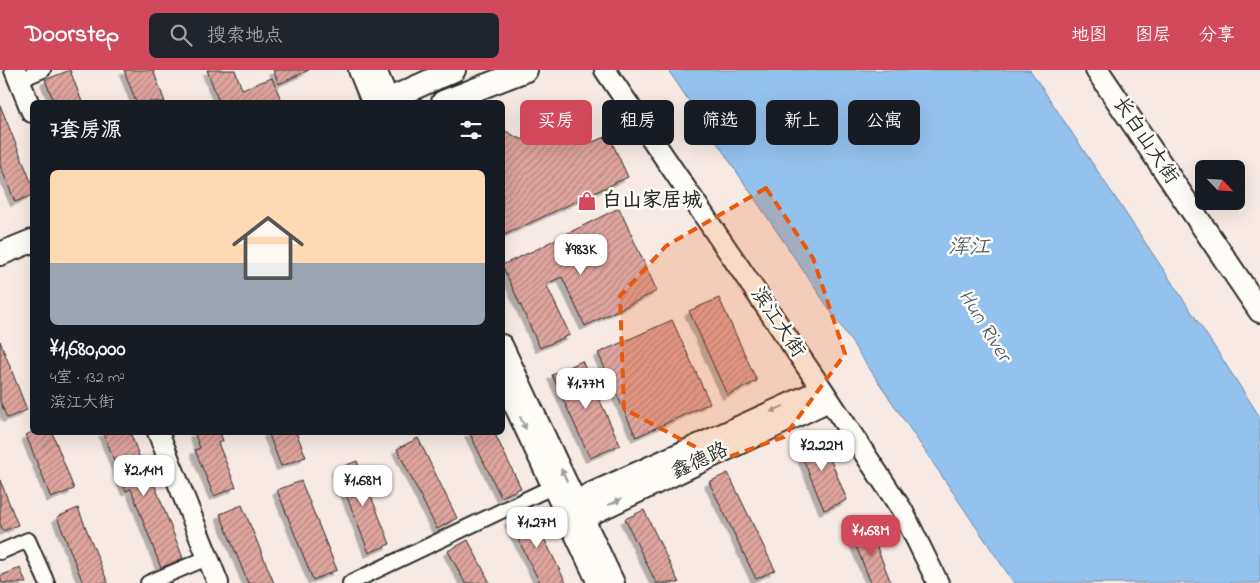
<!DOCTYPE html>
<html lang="zh">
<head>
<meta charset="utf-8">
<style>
	body { margin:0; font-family:"Indie Flower","LXGW WenKai TC",sans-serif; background:#20242c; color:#f1f3f6; height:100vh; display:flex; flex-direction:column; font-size:19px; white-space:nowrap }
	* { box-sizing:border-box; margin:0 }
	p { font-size:16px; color:#9ea1a6 }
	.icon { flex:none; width:28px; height:28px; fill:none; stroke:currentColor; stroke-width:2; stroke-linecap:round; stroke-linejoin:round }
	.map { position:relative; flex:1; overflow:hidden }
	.panel { position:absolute; left:30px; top:30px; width:475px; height:335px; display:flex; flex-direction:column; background:#171b24; border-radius:8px; box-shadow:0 5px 20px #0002 }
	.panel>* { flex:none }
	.hud { position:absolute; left:520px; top:30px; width:475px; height:45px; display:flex; gap:10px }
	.needle { width:32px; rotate:115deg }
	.buttons { position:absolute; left:1195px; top:90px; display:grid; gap:10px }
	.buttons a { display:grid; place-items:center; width:50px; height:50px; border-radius:8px; background:#171b24; box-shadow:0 5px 20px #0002; font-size:25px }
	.price { position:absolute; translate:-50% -42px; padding:0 11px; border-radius:10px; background:#fff; color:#222; font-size:16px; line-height:32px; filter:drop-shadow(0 1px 2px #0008) }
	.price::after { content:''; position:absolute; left:50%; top:30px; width:15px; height:11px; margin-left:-8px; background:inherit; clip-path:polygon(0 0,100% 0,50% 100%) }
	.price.selected { background:#d1495b; color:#fff }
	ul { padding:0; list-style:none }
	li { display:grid; align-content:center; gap:10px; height:265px; padding:0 20px }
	li span { display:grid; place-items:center; height:155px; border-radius:8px; color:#555 }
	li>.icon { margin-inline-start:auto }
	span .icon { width:90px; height:90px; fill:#fffc; stroke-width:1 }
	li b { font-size:21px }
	h2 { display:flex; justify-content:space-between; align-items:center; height:60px; padding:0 20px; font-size:21px }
	.chip { padding:0 18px; border-radius:8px; background:#171b24; box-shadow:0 5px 20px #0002; font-size:18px; line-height:45px }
	.chip.selected { background:#d1495b; color:#fff }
	header { display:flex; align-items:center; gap:30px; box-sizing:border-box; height:70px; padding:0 25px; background:#d1495b; color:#fff }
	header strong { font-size:24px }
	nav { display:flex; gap:28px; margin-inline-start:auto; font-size:18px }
	.search { width:350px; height:45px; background:#20242c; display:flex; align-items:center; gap:12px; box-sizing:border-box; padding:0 18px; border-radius:8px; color:#9ea1a6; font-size:19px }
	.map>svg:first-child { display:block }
	.water { fill:#94c2ee; stroke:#6a86a0 }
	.building { fill:url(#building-hatch); stroke:#2b2b2b; filter:url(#shadow) }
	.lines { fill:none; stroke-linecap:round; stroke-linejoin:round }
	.street-casing { stroke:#2b2b2b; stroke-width:18 }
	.secondary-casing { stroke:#2b2b2b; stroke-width:24 }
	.primary-casing { stroke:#2b2b2b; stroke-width:26 }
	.street { stroke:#fdfcf7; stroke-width:14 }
	.secondary { stroke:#fdfcf7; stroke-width:20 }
	.primary { stroke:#fdfcf7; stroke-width:22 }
	.oneway { fill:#9e9e9b }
	.marked { fill:#e8590c; fill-opacity:0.2; stroke:#e8590c; stroke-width:4; stroke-dasharray:10 6; stroke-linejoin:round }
	.labels { text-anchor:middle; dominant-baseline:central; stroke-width:5; stroke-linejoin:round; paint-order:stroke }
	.street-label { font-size:20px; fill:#2b2b2b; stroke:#fdfcf7 }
	.poi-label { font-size:20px; font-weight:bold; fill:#2b2b2b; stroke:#fdfcf7; text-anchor:start }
	.water-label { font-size:21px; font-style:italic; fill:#4a5866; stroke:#fdfcf7 }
</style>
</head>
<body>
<header>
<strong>Doorstep</strong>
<div class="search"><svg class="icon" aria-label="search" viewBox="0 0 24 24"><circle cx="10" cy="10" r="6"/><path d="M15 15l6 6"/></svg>搜索地点</div>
<nav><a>地图</a><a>图层</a><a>分享</a></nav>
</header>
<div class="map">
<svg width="1260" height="513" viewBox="0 0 1260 513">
	<defs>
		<pattern id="building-hatch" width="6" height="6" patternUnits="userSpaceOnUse" patternTransform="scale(1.25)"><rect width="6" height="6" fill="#dfa49e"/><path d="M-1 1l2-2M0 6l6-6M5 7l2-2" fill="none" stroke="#b58681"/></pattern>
		<filter id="shadow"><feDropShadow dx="-4.5" dy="4.5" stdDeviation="0" flood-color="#0004"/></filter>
	</defs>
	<rect width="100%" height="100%" fill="#f7eae5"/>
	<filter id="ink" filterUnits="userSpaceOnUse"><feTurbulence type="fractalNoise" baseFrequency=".02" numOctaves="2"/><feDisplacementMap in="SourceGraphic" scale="10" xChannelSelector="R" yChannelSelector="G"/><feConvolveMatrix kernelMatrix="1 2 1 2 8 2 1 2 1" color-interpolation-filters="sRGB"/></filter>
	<g filter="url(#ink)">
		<path class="water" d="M 668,0 L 1030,0 L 1191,241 L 1260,347 L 1260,513 L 1014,513 Z"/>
		<path class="building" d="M 70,0 L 82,32 L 54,32 L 45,10 Z
			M 124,0 L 153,0 L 165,32 L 136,32 Z
			M 207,0 L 235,0 L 242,19 L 272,8 L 282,32 L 219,32 Z
			M 273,0 L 309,0 L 279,14 Z
			M 0,35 L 32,114 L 32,125 L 15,132 L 0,95 Z
			M 502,59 L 518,68 L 537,73 L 562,75 L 592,72 L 609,66 L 628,107 L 502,166 Z
			M 619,138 L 657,221 L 585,256 L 562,207 L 546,214 L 570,265 L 540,278 L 502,195 L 546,175 L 546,174 Z
			M 719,228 L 757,311 L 727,325 L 689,241 Z
			M 672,250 L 710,333 L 636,367 L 598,283 Z
			M 0,271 L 27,340 L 7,348 L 0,331 Z
			M 582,291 L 620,375 L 590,388 L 552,305 Z
			M 32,362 L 52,362 L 74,419 L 51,428 L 26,365 Z
			M 103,362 L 130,362 L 149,412 L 153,411 L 183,488 L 161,498 L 131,419 L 126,421 Z
			M 194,362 L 220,362 L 223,371 L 218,373 L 236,417 L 214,426 L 195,380 L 200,378 Z
			M 268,362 L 296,362 L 306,387 L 281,396 Z
			M 469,362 L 494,362 L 521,418 L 501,427 Z
			M 820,364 L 847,430 L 824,440 L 797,374 Z
			M 418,368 L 457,448 L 437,459 L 397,379 Z
			M 357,391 L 390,474 L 369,483 L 336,399 Z
			M 728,403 L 775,500 L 756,509 L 709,412 Z
			M 0,410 L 18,455 L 3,461 L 0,454 Z
			M 301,411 L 337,500 L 313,510 L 277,420 Z
			M 242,435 L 274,513 L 248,513 L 220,444 Z
			M 78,438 L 108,513 L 83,513 L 57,447 Z
			M 530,440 L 566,513 L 540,513 L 509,451 Z
			M 644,440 L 679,513 L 656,513 L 625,449 Z
			M 869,457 L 891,513 L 871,513 L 851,464 Z
			M 468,470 L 490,513 L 465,513 L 448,481 Z
			M 20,498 L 26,513 L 2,513 L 0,506 Z"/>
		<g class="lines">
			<g class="street-casing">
				<path id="street" d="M 19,10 L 43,0
					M 0,482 L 28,470 L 47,513
					M 148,513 L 207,488
					M 350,513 L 554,416"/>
			</g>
			<g class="secondary-casing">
				<path id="secondary" d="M 15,0 L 32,42
					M 359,0 L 372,32
					M 376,0 L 389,32
					M 605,0 L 822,319 L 902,440 L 938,513
					M 502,275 L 614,513
					M 502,309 L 598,513
					M 158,362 L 218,513
					M 563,436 L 822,319
					M 571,454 L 829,331"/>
			</g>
			<g class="primary-casing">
				<path id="primary" d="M 1097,0 L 1260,241
					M 383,32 L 454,0
					M 443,32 L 526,0
					M 0,184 L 32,171"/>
			</g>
			<use href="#street" class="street"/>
			<use href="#secondary" class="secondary"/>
			<use href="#primary" class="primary"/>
		</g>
		<defs><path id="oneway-solid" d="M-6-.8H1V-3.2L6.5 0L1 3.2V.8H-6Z" transform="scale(1.25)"/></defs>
		<g class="oneway">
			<use href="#oneway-solid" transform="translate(777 339) rotate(156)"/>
			<use href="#oneway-solid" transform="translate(523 353) rotate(65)"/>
			<use href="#oneway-solid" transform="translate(564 405) rotate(-115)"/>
			<use href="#oneway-solid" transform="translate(615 432) rotate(-25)"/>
		</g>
	</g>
	<path class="marked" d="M 766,118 L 813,188 L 845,284 L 784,367 L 720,390 L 624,339 L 620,226 L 666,176 Z"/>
	<defs>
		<g id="shop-bare" transform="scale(1.5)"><path d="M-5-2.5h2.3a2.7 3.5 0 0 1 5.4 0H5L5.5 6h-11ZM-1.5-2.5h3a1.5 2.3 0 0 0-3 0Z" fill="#d1495b" stroke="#fdfcf7" stroke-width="2.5" paint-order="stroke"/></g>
	</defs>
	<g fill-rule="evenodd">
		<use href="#shop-bare" x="587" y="131"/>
	</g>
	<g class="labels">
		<g class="street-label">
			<text transform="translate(1145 71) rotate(56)">长白山大街</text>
			<text transform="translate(777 253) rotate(56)">滨江大街</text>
			<text transform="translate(700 392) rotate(-25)">鑫德路</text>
		</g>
		<g class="poi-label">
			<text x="602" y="131">白山家居城</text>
		</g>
		<g class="water-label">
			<text x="969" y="178">浑江</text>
			<text transform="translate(984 256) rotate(58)">Hun River</text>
		</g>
	</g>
</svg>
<div class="buttons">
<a><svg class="needle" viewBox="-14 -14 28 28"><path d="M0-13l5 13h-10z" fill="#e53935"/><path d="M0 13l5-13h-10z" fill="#9ea1a6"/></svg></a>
</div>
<b class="price" style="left:581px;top:206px">¥983K</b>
<b class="price" style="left:586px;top:340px">¥1.77M</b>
<b class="price" style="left:822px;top:402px">¥2.22M</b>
<b class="price" style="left:144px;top:427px">¥2.14M</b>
<b class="price" style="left:363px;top:437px">¥1.68M</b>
<b class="price" style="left:537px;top:479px">¥1.27M</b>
<b class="price selected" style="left:871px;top:487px">¥1.68M</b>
<div class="hud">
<a class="chip selected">买房</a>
<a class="chip">租房</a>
<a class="chip">筛选</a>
<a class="chip">新上</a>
<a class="chip">公寓</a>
</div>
<section class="panel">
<h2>7套房源<svg class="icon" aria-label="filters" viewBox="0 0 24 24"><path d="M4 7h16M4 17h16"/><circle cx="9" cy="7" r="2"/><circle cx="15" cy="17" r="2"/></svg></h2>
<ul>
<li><span style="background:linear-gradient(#ffd9b3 60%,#9aa5b1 0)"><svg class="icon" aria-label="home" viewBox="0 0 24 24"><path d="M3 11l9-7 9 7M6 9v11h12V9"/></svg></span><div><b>¥1,680,000</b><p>4室 · 132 m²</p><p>滨江大街</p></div></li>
</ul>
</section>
</div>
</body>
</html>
